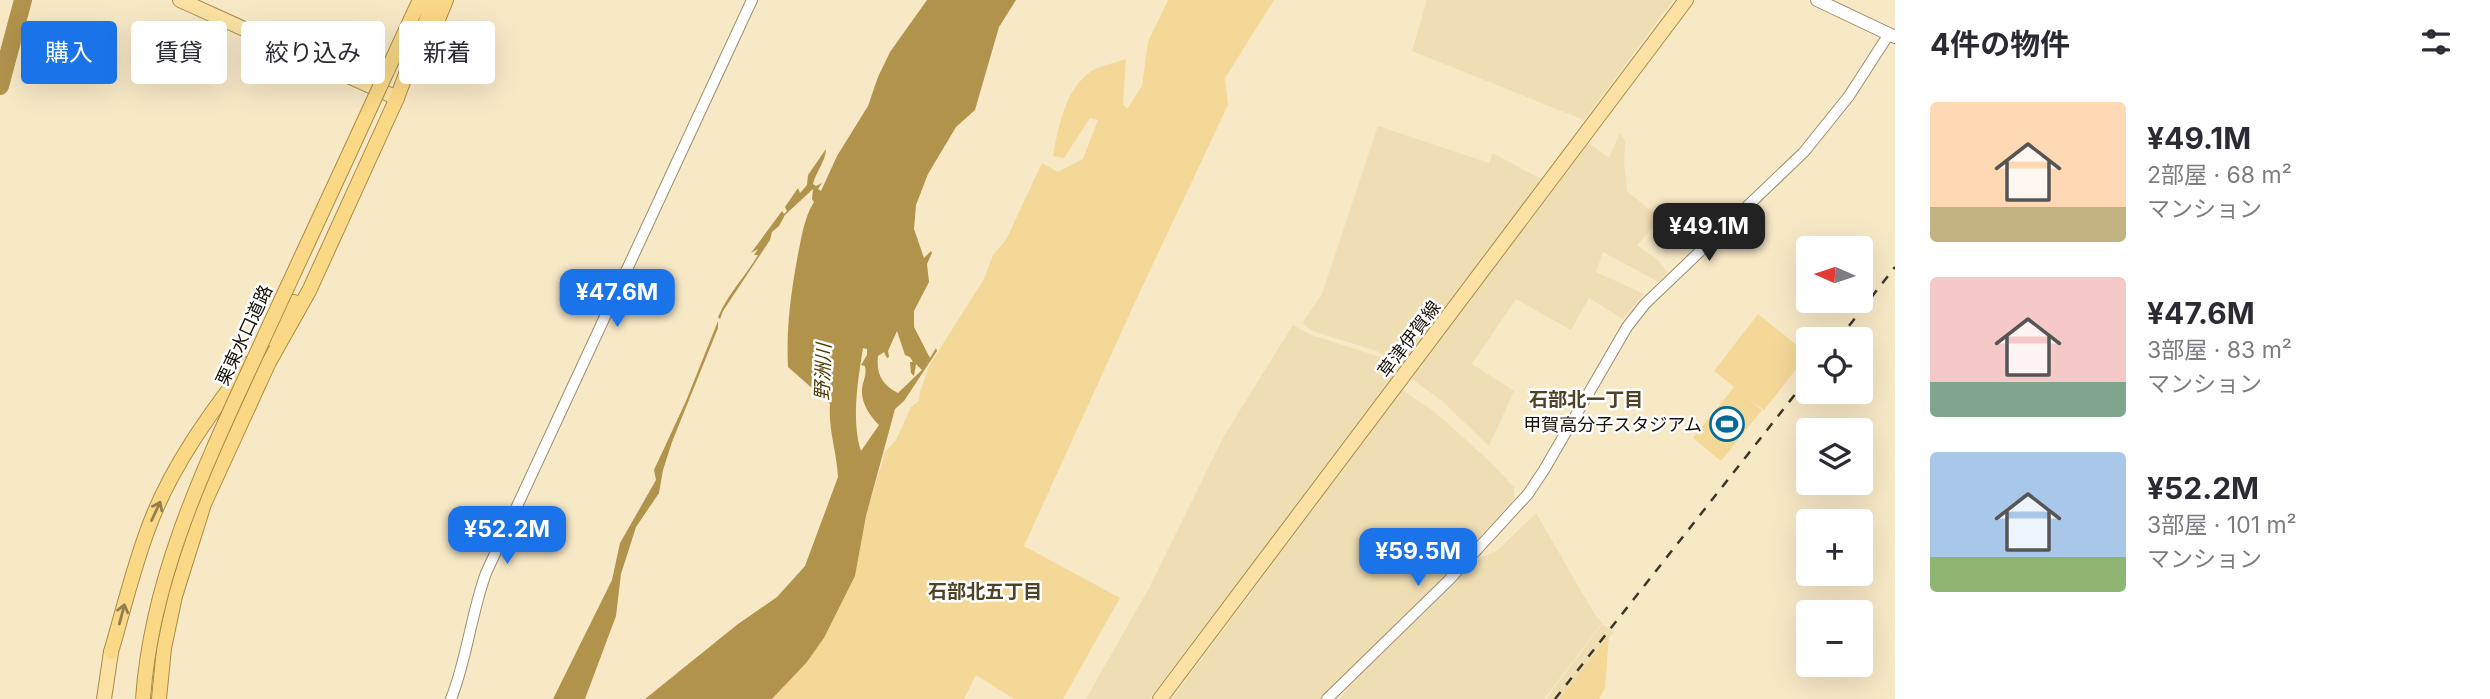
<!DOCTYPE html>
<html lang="ja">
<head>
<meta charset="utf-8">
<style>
	body { margin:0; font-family:Inter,"Noto Sans JP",sans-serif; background:#f2f2f3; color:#2b2b33; height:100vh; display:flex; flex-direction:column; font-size:26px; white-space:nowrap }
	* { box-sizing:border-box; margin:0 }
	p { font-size:23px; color:#7c7c81 }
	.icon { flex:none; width:38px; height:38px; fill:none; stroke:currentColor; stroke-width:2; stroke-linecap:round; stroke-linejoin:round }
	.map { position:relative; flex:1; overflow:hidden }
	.details { display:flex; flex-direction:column; background:#fff; width:595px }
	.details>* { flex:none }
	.guide { position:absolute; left:21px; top:21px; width:665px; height:63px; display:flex; gap:14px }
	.needle { width:46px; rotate:273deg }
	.tools { position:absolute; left:1796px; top:236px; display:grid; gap:14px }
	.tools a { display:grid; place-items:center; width:77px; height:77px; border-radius:7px; background:#fff; box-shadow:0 7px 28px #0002; font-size:35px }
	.price { position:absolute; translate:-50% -60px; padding:0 16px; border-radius:14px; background:#1a73e8; color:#fff; font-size:23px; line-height:46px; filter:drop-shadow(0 2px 4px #0008) }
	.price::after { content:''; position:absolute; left:50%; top:42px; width:21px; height:16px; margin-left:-10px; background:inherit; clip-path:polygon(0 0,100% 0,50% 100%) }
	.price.current { background:#222; color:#fff }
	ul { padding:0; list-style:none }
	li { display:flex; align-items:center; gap:21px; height:175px; padding:0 35px }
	li span { display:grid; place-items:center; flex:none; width:196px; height:140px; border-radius:7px; color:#555 }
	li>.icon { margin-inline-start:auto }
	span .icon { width:84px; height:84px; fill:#fffc; stroke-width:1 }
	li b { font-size:30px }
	h2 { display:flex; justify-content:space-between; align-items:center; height:84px; padding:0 35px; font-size:30px }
	.chip { padding:0 24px; border-radius:7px; background:#fff; box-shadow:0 7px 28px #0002; font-size:24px; line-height:63px }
	.chip.current { background:#1a73e8; color:#fff }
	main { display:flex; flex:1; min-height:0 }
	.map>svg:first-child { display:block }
	.built { fill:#efddb4 }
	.green { fill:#f4d898 }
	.water { fill:#b1934c; fill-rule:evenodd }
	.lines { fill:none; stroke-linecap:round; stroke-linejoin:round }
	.river { stroke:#b1934c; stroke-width:18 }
	.tertiary-casing { stroke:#9b8d6e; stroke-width:12 }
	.secondary-casing { stroke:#9b8d6e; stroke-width:14 }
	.primary-casing { stroke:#a98c45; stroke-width:16 }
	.trunk-casing { stroke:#a98c45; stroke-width:16 }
	.tertiary { stroke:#fff; stroke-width:10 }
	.secondary { stroke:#fff; stroke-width:12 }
	.primary { stroke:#fbe2a4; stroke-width:14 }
	.trunk { stroke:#fad886; stroke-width:14 }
	.rail { stroke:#3d3627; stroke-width:2.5; stroke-dasharray:9 9; stroke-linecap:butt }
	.trunk-bridge-casing { stroke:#a98c45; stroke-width:16; stroke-linecap:butt }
	.trunk-bridge { stroke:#fad886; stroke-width:14 }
	.oneway { stroke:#937e4c }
	.labels { text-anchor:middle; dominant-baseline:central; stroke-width:5; stroke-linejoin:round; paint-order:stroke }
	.street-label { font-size:18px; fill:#151005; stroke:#fff }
	.poi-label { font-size:18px; fill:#151005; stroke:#fff; text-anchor:end }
	.water-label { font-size:19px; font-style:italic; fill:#513c00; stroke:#fff }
	.neighbourhood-label { font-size:19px; font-weight:bold; fill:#4f4326; stroke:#fff }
</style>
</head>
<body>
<main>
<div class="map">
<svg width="1895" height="699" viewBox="0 0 1895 699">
	<rect width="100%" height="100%" fill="#f7e8c6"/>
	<path class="built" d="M 1427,0 L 1673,0 L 1584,120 L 1412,51 Z
		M 1378,126 L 1489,163 L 1493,153 L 1541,179 L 1402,367 L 1377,351 L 1315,332 L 1306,327 L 1303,322 L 1322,294 Z
		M 1620,133 L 1625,141 L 1624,163 L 1627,191 L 1661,219 L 1637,245 L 1659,261 L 1667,272 L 1659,282 L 1603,252 L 1596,272 L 1644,294 L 1623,319 L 1589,298 L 1571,330 L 1516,299 L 1472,364 L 1514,391 L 1489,446 L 1442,401 L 1409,377 L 1586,141 L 1609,158 Z
		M 1293,325 L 1311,335 L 1380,357 L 1399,371 L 1149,699 L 1086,699 L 1149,588 L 1224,436 Z
		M 1402,390 L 1435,412 L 1489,461 L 1514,487 L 1514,499 L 1408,615 L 1322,699 L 1172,699 Z
		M 1536,513 L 1595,615 L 1602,623 L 1544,699 L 1340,699 L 1348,687 L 1482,557 L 1498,550 Z
		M 1602,624 L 1614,632 L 1562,699 L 1546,699 Z"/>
	<path class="green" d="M 1168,0 L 1274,0 L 1225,78 L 1228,105 L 1136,300 L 1024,546 L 1120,598 L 1063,699 L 1014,699 L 976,675 L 964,699 L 772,699 L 807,662 L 824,638 L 855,576 L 866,516 L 885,452 L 896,440 L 911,407 L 919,401 L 920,392 L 929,366 L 984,279 L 993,255 L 1006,240 L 1042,163 L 1058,172 L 1083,159 L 1098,120 L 1090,118 L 1064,158 L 1053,156 C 1058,128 1065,90 1090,72 C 1099,66 1115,63 1126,59 L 1123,104 L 1127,109 L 1142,86 L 1148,42 Z
		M 1758,314 L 1808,354 L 1764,410 L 1746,397 L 1762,410 L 1721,461 L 1693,438 L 1734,387 L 1714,371 Z
		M 1609,635 L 1605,688 L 1599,699 L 1559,699 Z"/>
	<path class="water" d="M 927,0 L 1016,0 L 999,27 L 975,110 L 956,127 L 928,174 L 916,205 L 914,229 L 924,258 L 931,251 L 932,253 L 927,264 L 929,282 L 914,311 L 914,327 L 930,358 L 936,348 L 937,351 L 904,401 L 895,409 L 866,516 L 855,576 L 824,638 L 807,662 L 772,699 L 645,699 L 738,624 L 777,597 L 805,566 L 838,477 C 837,453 828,429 830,404 L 788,367 C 786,328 791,292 798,254 C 802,236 804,218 814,202 L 812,199 L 813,189 L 785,215 L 779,226 L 772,232 L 770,240 L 723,311 L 720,319 L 718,317 C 729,292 745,277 758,255 L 754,255 L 758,249 L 751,253 L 782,211 L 784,214 L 787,211 L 785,207 L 798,188 L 800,193 L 807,185 L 808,175 L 826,149 C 826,160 816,172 813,184 L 816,186 L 822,183 L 818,189 L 821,191 L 837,156 L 868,106 L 878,77 L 890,52 ZM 897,331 L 905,355 L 910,357 L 913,362 L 910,362 L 911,373 L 914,376 L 916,364 L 922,370 L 898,393 C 882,385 876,374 878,356 L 884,352 L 887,358 L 889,357 L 888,351 ZM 863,348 L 867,349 L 867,355 L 861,365 L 865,366 C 867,376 863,380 862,389 C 861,403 870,416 879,425 L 861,451 C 851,421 858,380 863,348 Z
		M 718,321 L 718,328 L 672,442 L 663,470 L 659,493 L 636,527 L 621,574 L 616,616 L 585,699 L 553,699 L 612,580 L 620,543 L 656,480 L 654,470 L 686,401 Z"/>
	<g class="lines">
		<path class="river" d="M 0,86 L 23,0"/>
		<g class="tertiary-casing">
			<path id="tertiary" d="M 451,699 C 467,659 471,614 486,573 L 752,0
				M 1327,699 L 1449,580 L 1528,494 L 1544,470 L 1627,327 L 1645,304 L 1804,152 L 1849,96 L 1889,34"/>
		</g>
		<g class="secondary-casing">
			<path id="secondary" d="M 1817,0 L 1895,37"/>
		</g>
		<g class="primary-casing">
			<path id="primary" d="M 180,0 L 397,98
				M 104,699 L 111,652
				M 1160,699 L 1686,0"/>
		</g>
		<g class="trunk-casing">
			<path id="trunk" d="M 411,19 L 420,0
				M 434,29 L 446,0
				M 267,339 L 294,302
				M 111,652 C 123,611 133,569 148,529 C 170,468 209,415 248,364
				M 159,699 L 164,648 L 175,596 L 204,504 L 269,362 L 309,291 L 397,98 L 434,0"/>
		</g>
		<use href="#tertiary" class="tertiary"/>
		<use href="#secondary" class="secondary"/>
		<use href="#primary" class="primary"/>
		<use href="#trunk" class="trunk"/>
		<path class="rail" d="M 1838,340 L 1895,267
			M 1555,699 L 1808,378"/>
		<g class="trunk-bridge-casing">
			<path id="trunk-bridge" d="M 143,699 C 152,568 213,450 266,333 C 315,228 363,124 411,19"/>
		</g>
		<use href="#trunk-bridge" class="trunk-bridge"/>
	</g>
	<defs><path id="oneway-shaft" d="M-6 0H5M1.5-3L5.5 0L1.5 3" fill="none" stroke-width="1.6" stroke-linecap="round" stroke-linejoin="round" transform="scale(1.75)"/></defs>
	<g class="oneway">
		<use href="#oneway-shaft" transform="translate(156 511) rotate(-65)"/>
		<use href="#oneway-shaft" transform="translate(122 614) rotate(-75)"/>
	</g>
	<defs>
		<g id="stadium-ring" transform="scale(1.75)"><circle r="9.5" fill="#fff" stroke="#046b99" stroke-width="1.5"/><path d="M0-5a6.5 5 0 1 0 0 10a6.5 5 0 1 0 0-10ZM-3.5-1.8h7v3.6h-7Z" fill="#046b99"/></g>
	</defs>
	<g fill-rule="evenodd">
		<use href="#stadium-ring" x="1727" y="424"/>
	</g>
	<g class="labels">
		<g class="street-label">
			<text transform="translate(244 335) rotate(-65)">栗東水口道路</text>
			<text transform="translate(1409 339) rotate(-53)">草津伊賀線</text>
		</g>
		<g class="poi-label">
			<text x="1702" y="424">甲賀高分子スタジアム</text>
		</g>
		<g class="water-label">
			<text transform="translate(823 372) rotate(-88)">野洲川</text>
		</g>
		<g class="neighbourhood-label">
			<text x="1586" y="399">石部北一丁目</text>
			<text x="985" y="591">石部北五丁目</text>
		</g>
	</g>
</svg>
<div class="tools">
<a><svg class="needle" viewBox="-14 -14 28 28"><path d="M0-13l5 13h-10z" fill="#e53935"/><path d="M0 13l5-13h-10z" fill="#7c7c81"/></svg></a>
<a><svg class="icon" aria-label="locate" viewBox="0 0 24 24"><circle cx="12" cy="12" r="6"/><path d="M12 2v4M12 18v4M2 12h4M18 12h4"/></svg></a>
<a><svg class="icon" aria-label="layers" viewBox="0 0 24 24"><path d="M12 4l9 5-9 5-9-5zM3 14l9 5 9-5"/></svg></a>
<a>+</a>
<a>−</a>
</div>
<b class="price current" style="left:1709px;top:263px">¥49.1M</b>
<b class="price" style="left:617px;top:329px">¥47.6M</b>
<b class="price" style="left:507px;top:566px">¥52.2M</b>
<b class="price" style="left:1418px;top:588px">¥59.5M</b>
<div class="guide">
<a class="chip current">購入</a>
<a class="chip">賃貸</a>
<a class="chip">絞り込み</a>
<a class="chip">新着</a>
</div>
</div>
<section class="details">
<h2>4件の物件<svg class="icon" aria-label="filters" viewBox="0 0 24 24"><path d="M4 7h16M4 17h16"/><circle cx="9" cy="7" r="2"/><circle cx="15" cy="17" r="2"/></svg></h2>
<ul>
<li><span style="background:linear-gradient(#ffd9b3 75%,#c2b280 0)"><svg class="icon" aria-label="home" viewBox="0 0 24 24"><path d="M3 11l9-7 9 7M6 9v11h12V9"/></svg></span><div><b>¥49.1M</b><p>2部屋 · 68 m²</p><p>マンション</p></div></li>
<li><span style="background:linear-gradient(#f6c9c9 75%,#7fa58c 0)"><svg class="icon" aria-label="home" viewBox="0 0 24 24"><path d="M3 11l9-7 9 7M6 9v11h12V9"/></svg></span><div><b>¥47.6M</b><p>3部屋 · 83 m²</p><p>マンション</p></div></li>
<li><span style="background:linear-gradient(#a9c7e8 75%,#8fb573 0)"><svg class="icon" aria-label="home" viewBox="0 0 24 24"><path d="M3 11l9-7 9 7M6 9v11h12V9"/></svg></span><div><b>¥52.2M</b><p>3部屋 · 101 m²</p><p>マンション</p></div></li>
</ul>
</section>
</main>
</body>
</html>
